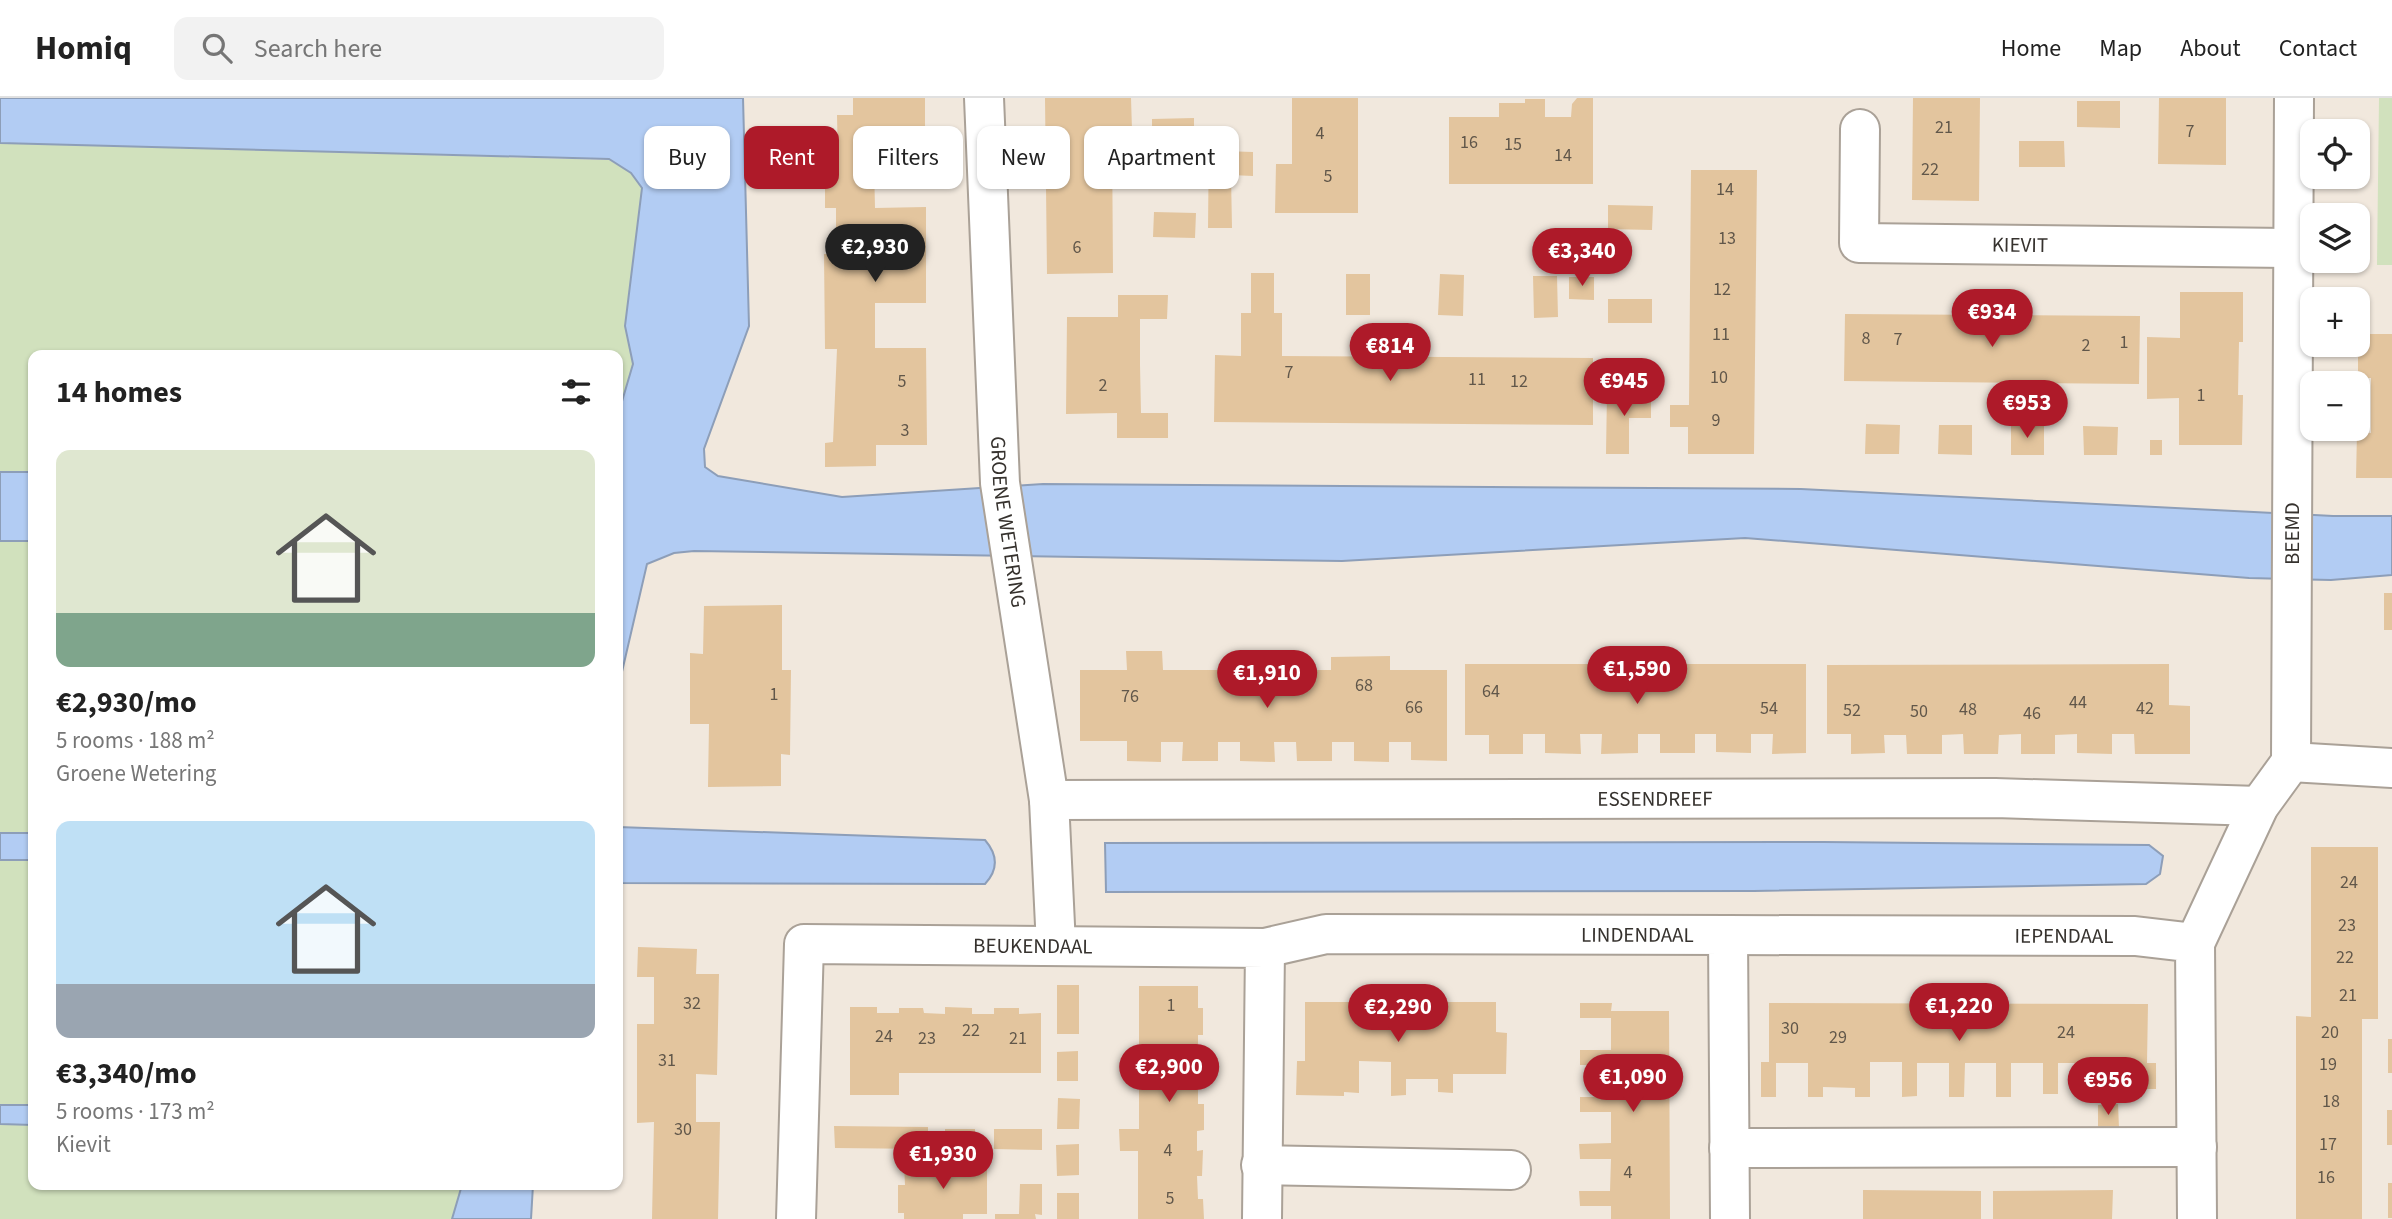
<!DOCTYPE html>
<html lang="en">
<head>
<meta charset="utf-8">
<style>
	body { margin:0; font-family:"Source Sans 3",sans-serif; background:#f2f2f2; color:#222; height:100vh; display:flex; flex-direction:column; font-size:26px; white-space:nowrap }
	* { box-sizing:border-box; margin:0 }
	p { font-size:23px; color:#767676 }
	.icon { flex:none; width:38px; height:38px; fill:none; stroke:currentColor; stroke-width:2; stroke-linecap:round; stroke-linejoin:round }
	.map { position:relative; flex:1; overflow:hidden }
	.drawer { position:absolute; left:28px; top:252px; width:595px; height:840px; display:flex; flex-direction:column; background:#fff; border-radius:14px; box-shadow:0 2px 5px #0004 }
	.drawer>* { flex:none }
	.hud { position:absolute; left:644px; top:28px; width:665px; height:63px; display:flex; gap:14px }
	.fabs { position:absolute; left:2300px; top:21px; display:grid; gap:14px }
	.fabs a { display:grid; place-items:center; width:70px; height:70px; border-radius:14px; background:#fff; box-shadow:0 2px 5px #0004; font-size:35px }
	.price { position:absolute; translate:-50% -60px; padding:0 16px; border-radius:24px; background:#ae1a29; color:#fff; font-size:23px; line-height:46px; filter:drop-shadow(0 2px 4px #0008) }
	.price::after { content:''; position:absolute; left:50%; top:42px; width:21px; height:16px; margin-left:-10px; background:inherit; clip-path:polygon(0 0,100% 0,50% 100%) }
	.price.on { background:#222; color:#fff }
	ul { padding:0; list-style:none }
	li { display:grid; align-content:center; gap:14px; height:371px; padding:0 28px }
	li span { display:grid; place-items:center; height:217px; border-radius:14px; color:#555 }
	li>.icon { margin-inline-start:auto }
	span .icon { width:126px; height:126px; fill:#fffc; stroke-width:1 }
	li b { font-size:30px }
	h2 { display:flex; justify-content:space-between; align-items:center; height:84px; padding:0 28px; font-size:30px }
	.chip { padding:0 24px; border-radius:14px; background:#fff; box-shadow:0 2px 5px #0004; font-size:24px; line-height:63px }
	.chip.on { background:#ae1a29; color:#fff }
	header { display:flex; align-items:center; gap:42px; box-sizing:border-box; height:98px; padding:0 35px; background:#fff; border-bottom:2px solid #e0e0e0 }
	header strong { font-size:33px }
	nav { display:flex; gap:38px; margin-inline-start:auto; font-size:24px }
	.search { width:490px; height:63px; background:#f2f2f2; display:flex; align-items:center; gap:18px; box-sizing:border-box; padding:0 24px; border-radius:14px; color:#767676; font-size:26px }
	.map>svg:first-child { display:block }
	.green { fill:#d1e1bd }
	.water { fill:#b2ccf3; stroke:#8d9eb8; stroke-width:2 }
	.building { fill:#e3c59e }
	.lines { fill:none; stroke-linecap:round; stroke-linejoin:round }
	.minor-casing { stroke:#aaa197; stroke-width:42 }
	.minor { stroke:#fff; stroke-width:38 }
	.labels { text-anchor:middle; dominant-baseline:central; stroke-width:6; stroke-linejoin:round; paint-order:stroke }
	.number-label { font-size:18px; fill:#61574a }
	.street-label { font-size:21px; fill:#36322e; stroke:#fff5ea }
</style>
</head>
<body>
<header>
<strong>Homiq</strong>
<div class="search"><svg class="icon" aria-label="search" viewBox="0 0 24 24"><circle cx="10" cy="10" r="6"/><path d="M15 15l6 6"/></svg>Search here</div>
<nav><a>Home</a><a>Map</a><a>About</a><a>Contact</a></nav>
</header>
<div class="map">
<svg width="2392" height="1121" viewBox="0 0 2392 1121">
	<rect width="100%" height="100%" fill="#f1e8dd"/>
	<path class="green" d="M 2379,0 L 2392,0 L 2392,167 L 2377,167 Z
		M 0,45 L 609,62 L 631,75 L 642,90 L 625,228 L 633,266 L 618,317 L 618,257 L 33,257 L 33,374 L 0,374 Z
		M 0,443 L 33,443 L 33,735 L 0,735 Z
		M 0,762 L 33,762 L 33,1007 L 0,1007 Z
		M 0,1026 L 33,1027 L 33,1087 L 462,1087 L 452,1121 L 0,1121 Z"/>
	<path class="water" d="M 0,0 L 743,0 L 749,228 L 704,351 L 705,369 L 718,378 L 842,399 L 1043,386 L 1801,391 L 2333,418 L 2392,418 L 2392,477 L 2331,482 L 2249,480 L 1745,440 L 1342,463 L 694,453 L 674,455 L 647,466 L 618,591 L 618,317 L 633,266 L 625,228 L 642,90 L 631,75 L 609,61 L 0,45 Z
		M 0,374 L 33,374 L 33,443 L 0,443 Z
		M 618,729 L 985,742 C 998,757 998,772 985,786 L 618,785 Z
		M 0,735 L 33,735 L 33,762 L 0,762 Z
		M 1824,744 L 2149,747 L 2163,758 L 2160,776 L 2146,786 L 1754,793 L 1106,794 L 1105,745 Z
		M 0,1007 L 33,1007 L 33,1027 L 0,1026 Z
		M 462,1087 L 533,1087 L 531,1121 L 452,1121 Z"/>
	<path class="building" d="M 853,0 L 925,0 L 925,65 L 874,66 L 875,110 L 926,109 L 926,205 L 875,205 L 875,250 L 926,250 L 927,347 L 876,347 L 876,368 L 825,369 L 825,345 L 833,344 L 837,251 L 825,251 L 824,156 L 853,157 L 853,136 L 836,135 L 836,110 L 825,110 L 825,63 L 838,63 L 837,17 L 853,17 Z
		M 1045,0 L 1131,0 L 1132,32 L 1112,33 L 1113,175 L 1047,176 Z
		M 1292,0 L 1358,0 L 1358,115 L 1275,115 L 1276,66 L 1292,66 Z
		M 1577,0 L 1593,0 L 1593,86 L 1449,86 L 1449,19 L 1499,19 L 1499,5 L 1525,5 L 1525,1 L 1545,1 L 1545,19 L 1571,19 L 1572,6 Z
		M 1913,0 L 1980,0 L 1979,103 L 1912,102 Z
		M 2159,0 L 2226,0 L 2226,67 L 2158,66 Z
		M 2077,3 L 2120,3 L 2120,30 L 2077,29 Z
		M 1194,20 L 1194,44 L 1152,44 L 1152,21 Z
		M 1223,32 L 1223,53 L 1253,54 L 1253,78 L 1231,77 L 1232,130 L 1208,130 L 1209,33 Z
		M 2019,43 L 2064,43 L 2065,69 L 2019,69 Z
		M 1691,72 L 1757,72 L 1754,356 L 1688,356 L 1688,329 L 1670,329 L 1670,307 L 1689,307 Z
		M 1608,107 L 1653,108 L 1652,132 L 1608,131 Z
		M 1154,114 L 1196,115 L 1195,140 L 1153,139 Z
		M 1251,175 L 1274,175 L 1274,215 L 1282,215 L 1282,258 L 1593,260 L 1593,327 L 1214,324 L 1215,257 L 1241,258 L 1241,215 L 1251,215 Z
		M 1346,176 L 1370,176 L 1370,217 L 1346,217 Z
		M 1440,176 L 1464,177 L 1463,218 L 1438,217 Z
		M 1533,178 L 1557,178 L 1558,219 L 1534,220 Z
		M 1569,179 L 1594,179 L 1594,202 L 1569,201 Z
		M 2180,194 L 2243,194 L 2243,244 L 2239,244 L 2238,297 L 2243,297 L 2242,347 L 2179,347 L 2179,300 L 2147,301 L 2147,239 L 2180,240 Z
		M 1118,197 L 1168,197 L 1167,221 L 1140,221 L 1140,267 L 1141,315 L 1168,315 L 1168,340 L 1117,340 L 1117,315 L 1066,316 L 1067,219 L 1118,219 Z
		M 1608,201 L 1652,201 L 1652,225 L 1608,225 Z
		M 1845,216 L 2140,218 L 2139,286 L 1844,283 Z
		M 2358,236 L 2392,236 L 2392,380 L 2356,380 L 2357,334 L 2371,335 L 2371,280 L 2358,280 Z
		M 1607,294 L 1651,295 L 1651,320 L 1629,320 L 1629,356 L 1606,356 Z
		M 1866,326 L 1900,327 L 1899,356 L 1865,356 Z
		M 1939,327 L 1972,327 L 1972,357 L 1938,356 Z
		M 2011,328 L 2044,328 L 2044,357 L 2011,357 Z
		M 2083,328 L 2118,329 L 2117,357 L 2084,357 Z
		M 2150,342 L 2162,342 L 2162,357 L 2150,357 Z
		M 2384,495 L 2392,495 L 2392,532 L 2384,532 Z
		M 782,507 L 782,572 L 791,572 L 790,657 L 781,656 L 781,688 L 708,689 L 709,626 L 690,626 L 690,555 L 703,556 L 704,508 Z
		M 1126,553 L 1162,553 L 1163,572 L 1331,572 L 1331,559 L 1390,558 L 1390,572 L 1447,572 L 1447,663 L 1411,662 L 1411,644 L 1389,644 L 1389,664 L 1354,663 L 1354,644 L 1332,644 L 1332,663 L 1297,663 L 1296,644 L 1274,644 L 1275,664 L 1240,663 L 1240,644 L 1218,644 L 1218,663 L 1182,663 L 1183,644 L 1161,644 L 1161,664 L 1127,663 L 1127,643 L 1080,643 L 1080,572 L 1127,572 Z
		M 1465,566 L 1806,566 L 1806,655 L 1772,656 L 1773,636 L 1751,636 L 1751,655 L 1716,654 L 1716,636 L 1695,636 L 1695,655 L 1660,655 L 1660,636 L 1638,636 L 1638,655 L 1601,656 L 1602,636 L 1580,636 L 1581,656 L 1545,655 L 1545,636 L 1523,636 L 1523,656 L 1489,656 L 1489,637 L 1465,637 Z
		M 2169,566 L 2169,607 L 2190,608 L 2190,656 L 2135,656 L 2134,636 L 2112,636 L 2112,656 L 2077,655 L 2077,636 L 2055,637 L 2055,656 L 2021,656 L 2021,636 L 1999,637 L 1998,656 L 1964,656 L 1963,636 L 1942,637 L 1942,656 L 1907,656 L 1906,637 L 1884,637 L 1885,655 L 1851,656 L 1851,636 L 1827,636 L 1827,567 Z
		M 2311,749 L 2378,749 L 2378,921 L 2362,921 L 2362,1121 L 2296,1121 L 2296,918 L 2311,919 Z
		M 638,849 L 697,851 L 696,876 L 719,876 L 717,977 L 696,976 L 696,1024 L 720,1024 L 718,1121 L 652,1121 L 654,1024 L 637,1025 L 637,926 L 654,926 L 654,879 L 637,879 Z
		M 1057,887 L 1079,887 L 1079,936 L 1057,936 Z
		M 1139,888 L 1198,888 L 1198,910 L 1203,910 L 1203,937 L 1198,937 L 1198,957 L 1204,957 L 1204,984 L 1198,985 L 1198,1006 L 1204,1006 L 1204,1032 L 1197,1033 L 1197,1053 L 1203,1052 L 1202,1078 L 1197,1078 L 1198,1101 L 1203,1101 L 1204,1121 L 1138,1121 L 1138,1053 L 1120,1053 L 1119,1031 L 1139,1031 Z
		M 1305,904 L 1496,904 L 1496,934 L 1507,935 L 1506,976 L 1453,976 L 1453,995 L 1438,994 L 1438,981 L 1406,981 L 1406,997 L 1391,998 L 1391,964 L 1359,963 L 1359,995 L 1344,994 L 1344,998 L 1296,997 L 1297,963 L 1305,963 Z
		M 1580,905 L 1612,905 L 1611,913 L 1669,913 L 1670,1121 L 1611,1121 L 1611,1108 L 1580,1108 L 1579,1093 L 1610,1093 L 1611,1061 L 1580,1061 L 1579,1046 L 1611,1045 L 1611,1014 L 1580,1014 L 1580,999 L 1611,999 L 1611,967 L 1580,967 L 1580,952 L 1611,952 L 1611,920 L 1580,920 Z
		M 1769,905 L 2148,906 L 2147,965 L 2156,965 L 2156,991 L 2113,991 L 2114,1000 L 2090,999 L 2090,965 L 2058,965 L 2058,996 L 2043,996 L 2043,965 L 2011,965 L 2011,999 L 1996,999 L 1996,965 L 1965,965 L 1964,999 L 1949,999 L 1949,965 L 1917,965 L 1917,998 L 1902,999 L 1902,964 L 1870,964 L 1870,999 L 1855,999 L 1855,990 L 1823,989 L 1823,999 L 1808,999 L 1808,965 L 1776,965 L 1776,999 L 1761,999 L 1761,964 L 1769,964 Z
		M 850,909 L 877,909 L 877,915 L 899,915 L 899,910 L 923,910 L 924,915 L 945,916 L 945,909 L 972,910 L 972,916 L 994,916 L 994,910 L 1019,910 L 1019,916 L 1041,915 L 1041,975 L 899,975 L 899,997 L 850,997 Z
		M 2388,941 L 2392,941 L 2392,975 L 2388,975 Z
		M 1078,953 L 1078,983 L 1057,983 L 1057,954 Z
		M 1058,1000 L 1080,1001 L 1079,1031 L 1057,1031 Z
		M 2118,1006 L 2119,1030 L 2098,1031 L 2098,1007 Z
		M 2387,1012 L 2392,1012 L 2392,1047 L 2387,1047 Z
		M 834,1028 L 928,1029 L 928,1051 L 835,1050 Z
		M 945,1031 L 975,1031 L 975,1051 L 945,1051 Z
		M 994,1031 L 1042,1031 L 1042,1052 L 994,1051 Z
		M 1079,1046 L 1079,1077 L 1057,1078 L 1056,1047 Z
		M 904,1066 L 987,1067 L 987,1116 L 963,1116 L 963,1121 L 904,1121 L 904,1115 L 898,1115 L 898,1087 L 905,1087 Z
		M 2388,1085 L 2392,1085 L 2392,1120 L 2388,1120 Z
		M 1020,1086 L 1042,1086 L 1042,1117 L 1035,1116 L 1036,1121 L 995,1121 L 995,1116 L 1019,1116 Z
		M 1863,1092 L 1981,1093 L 1981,1121 L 1863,1121 Z
		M 2113,1092 L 2112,1121 L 1993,1121 L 1993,1093 Z
		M 1057,1095 L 1079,1095 L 1079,1121 L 1057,1121 Z"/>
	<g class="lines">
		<g class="minor-casing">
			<g id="minor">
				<path id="s1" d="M 984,0 L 1000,385 L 1049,702 L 1056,848"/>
				<path id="s2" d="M 1860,31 L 1859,145 L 2295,150"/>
				<path d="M 2291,664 L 2392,670"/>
				<path id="s3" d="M 1049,702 L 1995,700 L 2259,708"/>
				<path id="s4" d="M 1728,837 L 2135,838 L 2195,845 L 2197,1121"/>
				<path id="s5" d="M 2195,845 L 2259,708 L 2291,664 L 2294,0"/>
				<path id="s6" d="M 1265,850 L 1326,836 L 1728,837 L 1730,1121"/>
				<path d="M 1729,1050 L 2197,1049"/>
				<path d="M 1261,1067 L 1511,1072"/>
				<path id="s7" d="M 796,1121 L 804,846 L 1265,850 L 1262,1121"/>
			</g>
		</g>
		<use href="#minor" class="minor"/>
	</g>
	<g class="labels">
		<g class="number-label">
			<text x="1944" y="29">21</text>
			<text x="2190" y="33">7</text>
			<text x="1320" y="35">4</text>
			<text x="1469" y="44">16</text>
			<text x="1513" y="46">15</text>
			<text x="1563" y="57">14</text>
			<text x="1930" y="71">22</text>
			<text x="1328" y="78">5</text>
			<text x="1725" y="91">14</text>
			<text x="1727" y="140">13</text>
			<text x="1077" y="149">6</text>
			<text x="1722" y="191">12</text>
			<text x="1721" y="236">11</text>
			<text x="1866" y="240">8</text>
			<text x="1898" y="241">7</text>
			<text x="2124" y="244">1</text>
			<text x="2086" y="247">2</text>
			<text x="1289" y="274">7</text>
			<text x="1719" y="279">10</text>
			<text x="1477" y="281">11</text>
			<text x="902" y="283">5</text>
			<text x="1519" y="283">12</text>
			<text x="1103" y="287">2</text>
			<text x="2201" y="297">1</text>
			<text x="1716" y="322">9</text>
			<text x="905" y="332">3</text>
			<text x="1364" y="587">68</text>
			<text x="1491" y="593">64</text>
			<text x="774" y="596">1</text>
			<text x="1130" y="598">76</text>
			<text x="2078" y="604">44</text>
			<text x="1414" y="609">66</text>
			<text x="1769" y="610">54</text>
			<text x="2145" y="610">42</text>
			<text x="1968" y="611">48</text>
			<text x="1852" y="612">52</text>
			<text x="1919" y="613">50</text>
			<text x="2032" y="615">46</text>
			<text x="2349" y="784">24</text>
			<text x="2347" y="827">23</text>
			<text x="2345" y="859">22</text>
			<text x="2348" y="897">21</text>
			<text x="692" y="905">32</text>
			<text x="1171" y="907">1</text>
			<text x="1790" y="930">30</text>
			<text x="971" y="932">22</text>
			<text x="2066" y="934">24</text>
			<text x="2330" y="934">20</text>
			<text x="884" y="938">24</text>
			<text x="1838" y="939">29</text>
			<text x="927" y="940">23</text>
			<text x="1018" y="940">21</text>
			<text x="667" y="962">31</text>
			<text x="2328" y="966">19</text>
			<text x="2331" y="1003">18</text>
			<text x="683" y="1031">30</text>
			<text x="2328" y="1046">17</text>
			<text x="1168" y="1052">4</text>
			<text x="1628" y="1074">4</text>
			<text x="2326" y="1079">16</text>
			<text x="1170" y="1100">5</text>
		</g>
		<g class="street-label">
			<text stroke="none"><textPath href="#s2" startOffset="275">KIEVIT</textPath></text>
			<text stroke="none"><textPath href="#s1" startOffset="425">GROENE WETERING</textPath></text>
			<text stroke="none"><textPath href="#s5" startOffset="434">BEEMD</textPath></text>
			<text stroke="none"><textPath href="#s3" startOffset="606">ESSENDREEF</textPath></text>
			<text stroke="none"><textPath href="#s6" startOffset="374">LINDENDAAL</textPath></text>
			<text stroke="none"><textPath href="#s4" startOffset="336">IEPENDAAL</textPath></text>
			<text stroke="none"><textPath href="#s7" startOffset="504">BEUKENDAAL</textPath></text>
		</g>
	</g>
</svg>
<div class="fabs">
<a><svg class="icon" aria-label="locate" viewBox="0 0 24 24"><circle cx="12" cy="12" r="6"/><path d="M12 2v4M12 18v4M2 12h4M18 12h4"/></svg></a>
<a><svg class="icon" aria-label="layers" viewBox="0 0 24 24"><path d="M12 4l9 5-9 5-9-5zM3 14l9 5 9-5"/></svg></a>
<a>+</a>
<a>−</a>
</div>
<b class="price on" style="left:875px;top:186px">€2,930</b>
<b class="price" style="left:1582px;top:190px">€3,340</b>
<b class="price" style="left:1992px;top:251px">€934</b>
<b class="price" style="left:1390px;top:285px">€814</b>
<b class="price" style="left:1624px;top:320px">€945</b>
<b class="price" style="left:2027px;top:342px">€953</b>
<b class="price" style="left:1637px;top:608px">€1,590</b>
<b class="price" style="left:1267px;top:612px">€1,910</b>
<b class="price" style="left:1959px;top:945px">€1,220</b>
<b class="price" style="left:1398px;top:946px">€2,290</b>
<b class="price" style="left:1169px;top:1006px">€2,900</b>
<b class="price" style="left:1633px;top:1016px">€1,090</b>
<b class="price" style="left:2108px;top:1019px">€956</b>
<b class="price" style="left:943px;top:1093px">€1,930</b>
<div class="hud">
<a class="chip">Buy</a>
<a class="chip on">Rent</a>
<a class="chip">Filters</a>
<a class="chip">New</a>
<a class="chip">Apartment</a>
</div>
<section class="drawer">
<h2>14 homes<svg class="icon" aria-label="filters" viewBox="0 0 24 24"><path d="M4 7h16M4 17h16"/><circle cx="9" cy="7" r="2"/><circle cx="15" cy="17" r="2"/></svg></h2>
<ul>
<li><span style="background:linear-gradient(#dfe7d0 75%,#7fa58c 0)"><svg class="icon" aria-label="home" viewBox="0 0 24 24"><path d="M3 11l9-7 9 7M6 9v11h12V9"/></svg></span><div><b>€2,930/mo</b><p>5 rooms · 188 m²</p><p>Groene Wetering</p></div></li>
<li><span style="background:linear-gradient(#bfe0f5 75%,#9aa5b1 0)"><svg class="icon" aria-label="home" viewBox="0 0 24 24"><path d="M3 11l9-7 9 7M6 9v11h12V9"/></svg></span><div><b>€3,340/mo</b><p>5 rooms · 173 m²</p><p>Kievit</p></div></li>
</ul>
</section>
</div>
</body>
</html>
